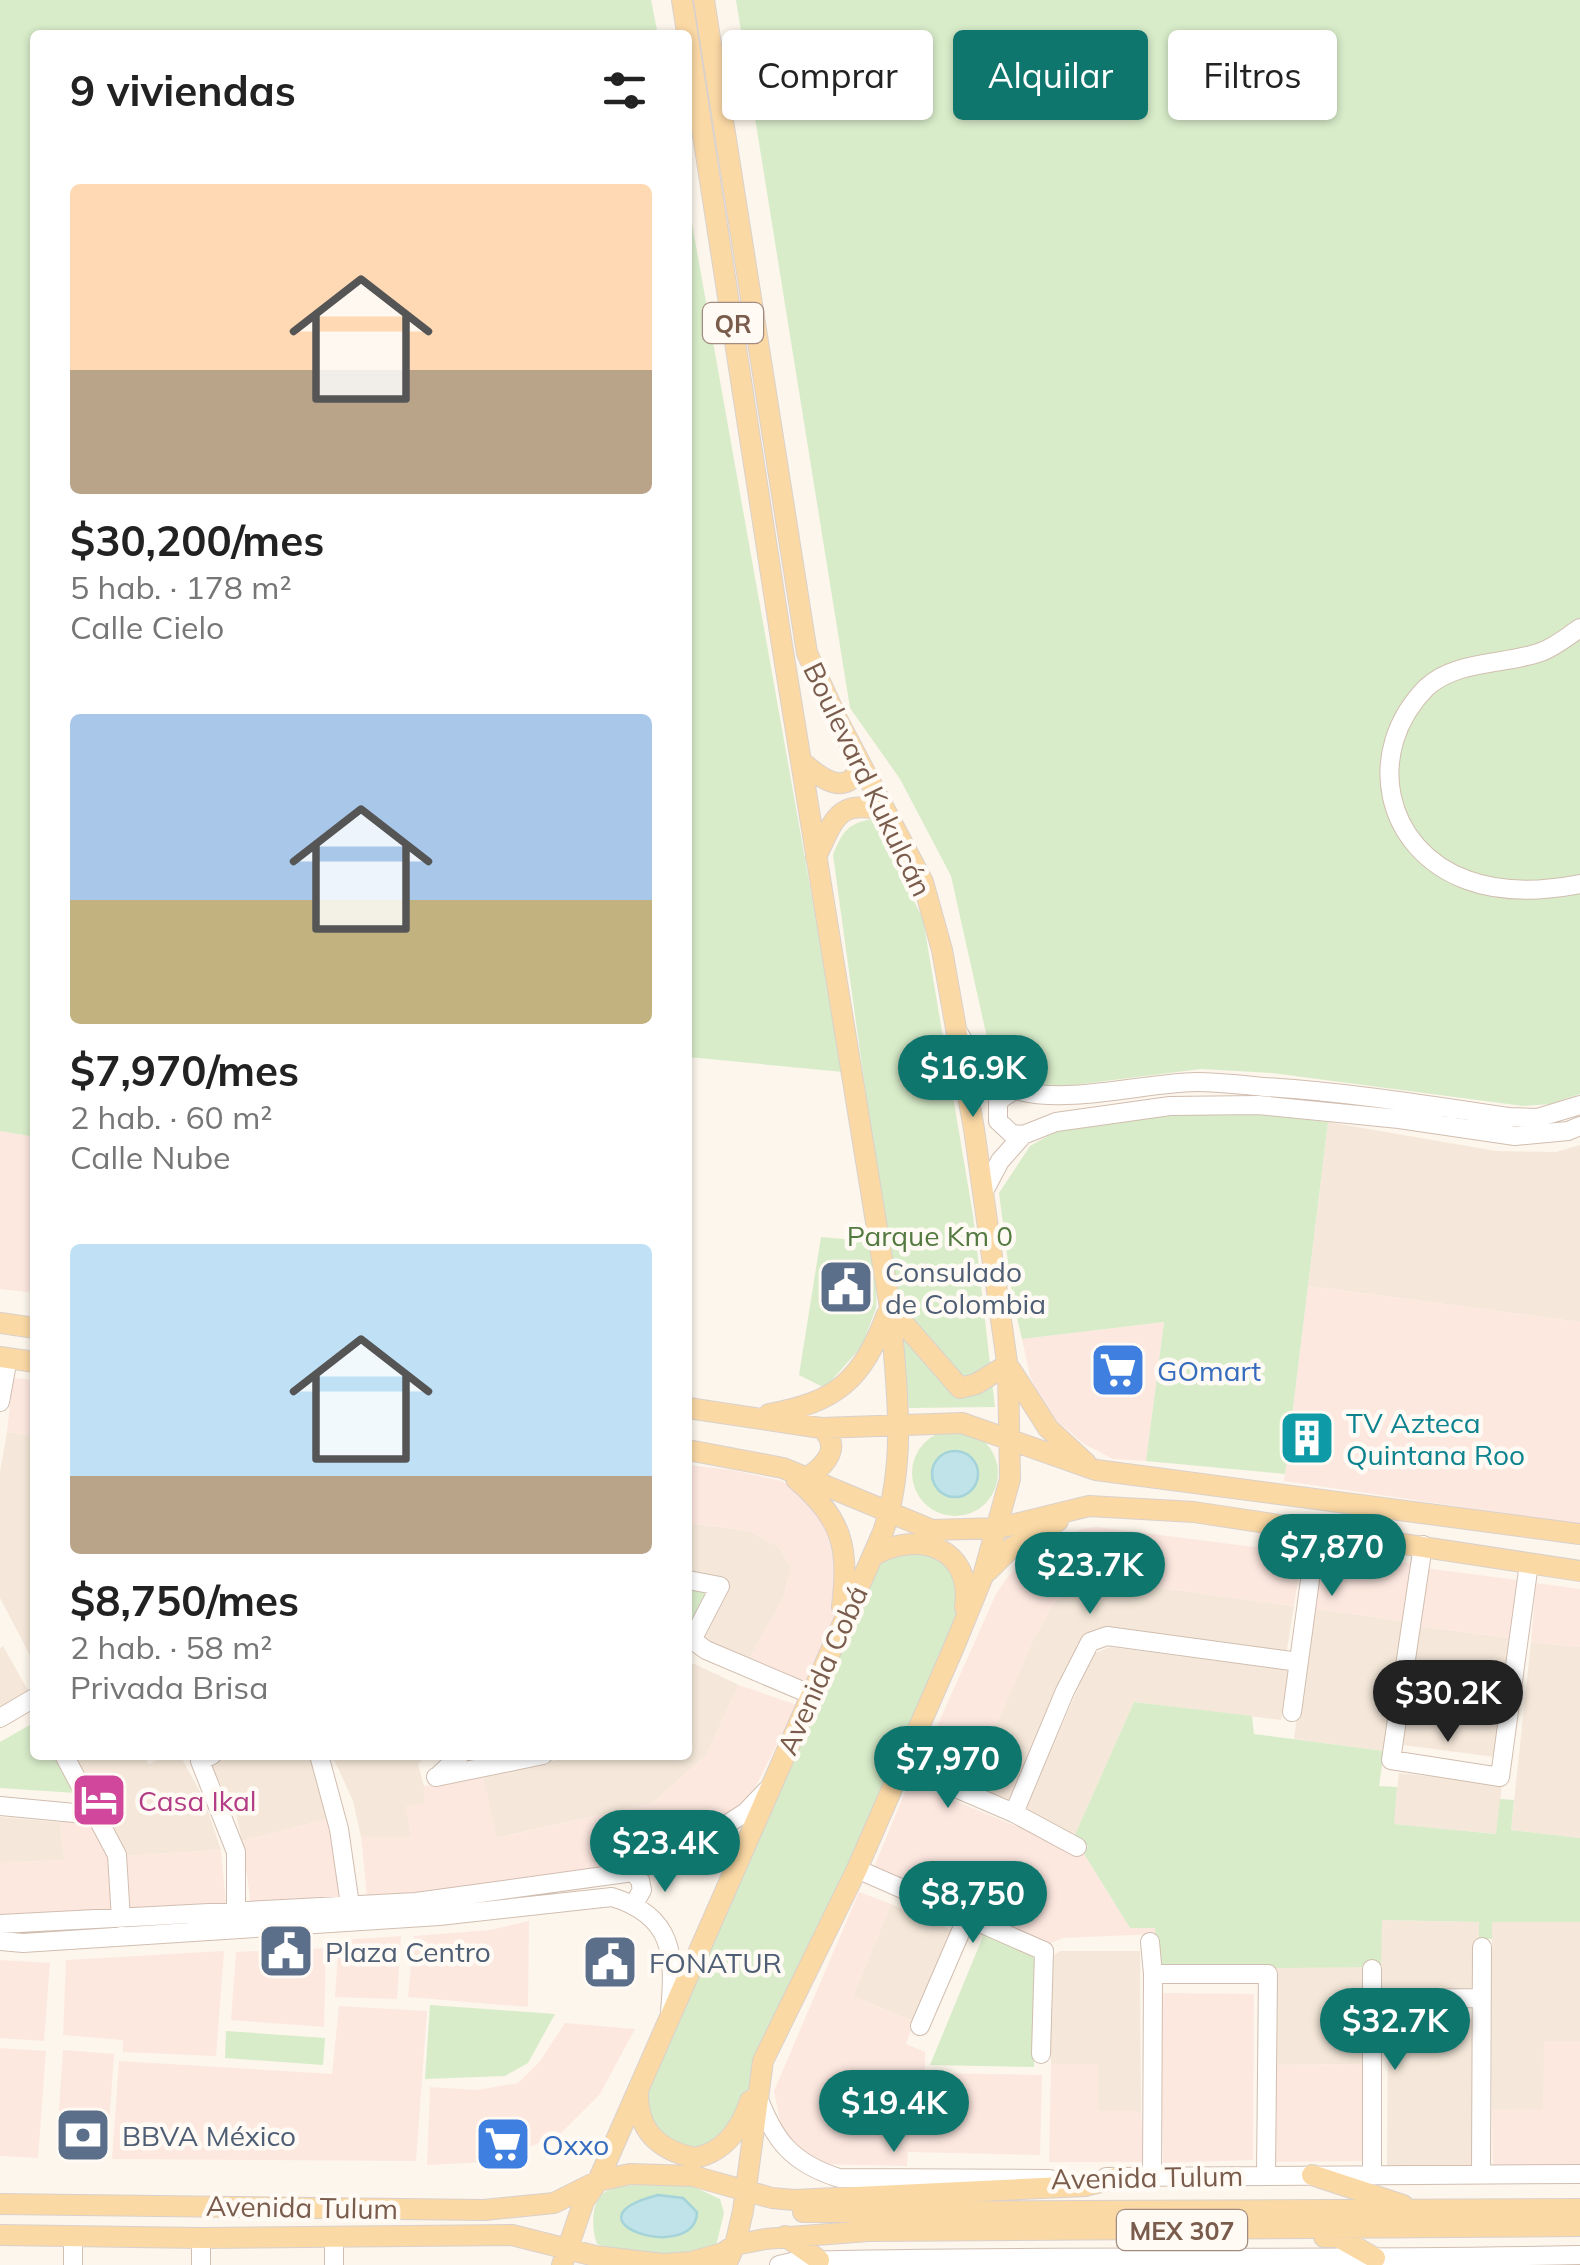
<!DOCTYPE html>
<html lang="es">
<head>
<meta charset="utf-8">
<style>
	body { margin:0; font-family:Mulish,sans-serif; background:#f6f6f6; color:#222; height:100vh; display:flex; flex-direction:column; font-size:38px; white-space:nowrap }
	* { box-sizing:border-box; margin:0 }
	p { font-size:32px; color:#767676 }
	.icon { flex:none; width:55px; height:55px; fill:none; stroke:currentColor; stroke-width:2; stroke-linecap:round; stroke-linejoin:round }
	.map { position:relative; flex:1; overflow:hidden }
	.drawer { position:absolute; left:30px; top:30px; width:662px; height:1730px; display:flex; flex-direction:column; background:#fff; border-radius:10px; box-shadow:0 2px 8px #0004 }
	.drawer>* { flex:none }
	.hud { position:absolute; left:722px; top:30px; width:708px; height:90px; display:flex; gap:20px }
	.price { position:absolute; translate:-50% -85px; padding:0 22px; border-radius:35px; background:#0f766e; color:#fff; font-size:32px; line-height:65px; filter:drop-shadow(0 2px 5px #0008) }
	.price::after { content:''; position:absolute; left:50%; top:60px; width:30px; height:22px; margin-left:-15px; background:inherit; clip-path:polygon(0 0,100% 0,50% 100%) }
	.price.on { background:#222; color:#fff }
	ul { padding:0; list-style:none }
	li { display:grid; align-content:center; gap:20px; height:530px; padding:0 40px }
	li span { display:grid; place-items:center; height:310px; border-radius:10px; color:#555 }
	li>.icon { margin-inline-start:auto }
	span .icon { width:180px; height:180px; fill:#fffc; stroke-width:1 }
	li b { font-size:42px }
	h2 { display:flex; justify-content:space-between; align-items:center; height:120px; padding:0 40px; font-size:42px }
	.chip { padding:0 35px; border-radius:10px; background:#fff; box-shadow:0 2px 8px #0004; font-size:35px; line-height:90px }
	.chip.on { background:#0f766e; color:#fff }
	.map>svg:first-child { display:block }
	.residential { fill:#f5e8da }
	.commercial { fill:#fde8e0 }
	.green { fill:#d8ecc9 }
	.water { fill:#bfe3e8; stroke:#a5d3da; stroke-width:2.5 }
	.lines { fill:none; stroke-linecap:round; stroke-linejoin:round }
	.minor-casing { stroke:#d1beb0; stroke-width:20 }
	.major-casing { stroke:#dad1cd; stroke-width:22 }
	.minor { stroke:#fff; stroke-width:18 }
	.major { stroke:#fbd9a5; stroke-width:20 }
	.labels { text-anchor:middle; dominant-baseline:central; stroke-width:9; stroke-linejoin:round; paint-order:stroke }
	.shield { fill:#fffaf3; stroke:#a28b7f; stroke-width:2.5 }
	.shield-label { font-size:25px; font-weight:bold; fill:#7a5c4d }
	.street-label { font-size:28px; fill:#7a5c4d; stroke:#fffaf3 }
	.park-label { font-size:28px; fill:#537a41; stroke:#fffaf3 }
	.service-label { font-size:28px; fill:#4e5e75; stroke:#fffaf3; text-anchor:start }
	.shop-label { font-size:28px; fill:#366cbe; stroke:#fffaf3; text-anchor:start }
	.culture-label { font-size:28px; fill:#0d838f; stroke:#fffaf3; text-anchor:start }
	.hotel-label { font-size:28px; fill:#b23c85; stroke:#fffaf3; text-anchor:start }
</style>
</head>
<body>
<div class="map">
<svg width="1580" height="2265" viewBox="0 0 1580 2265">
	<rect width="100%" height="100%" fill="#fdf6ec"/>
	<path class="residential" d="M 1328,1122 L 1496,1151 L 1556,1152 L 1580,1145 L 1580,1322 L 1308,1286 Z
		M 7,1432 L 35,1436 L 35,1665 L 0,1598 L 0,1472 Z
		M 688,1523 L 749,1531 L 779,1547 L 792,1568 L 782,1600 L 748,1661 L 701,1641 L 688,1572 Z
		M 1094,1582 L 1115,1582 L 1294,1606 L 1286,1656 L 1104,1630 L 1009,1808 L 968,1790 L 1032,1642 L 1052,1606 L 1062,1594 L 1074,1587 Z
		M 1311,1608 L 1402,1621 L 1384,1751 L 1294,1739 Z
		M 1418,1626 L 1509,1638 L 1495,1757 L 1403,1745 Z
		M 1531,1642 L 1580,1647 L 1580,1838 L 1511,1830 Z
		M 3,1646 L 29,1692 L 0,1708 L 0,1648 Z
		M 1110,1647 L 1288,1670 L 1281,1720 L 1134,1702 L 1074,1837 L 1023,1814 L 1093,1654 Z
		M 688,1661 L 739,1685 L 706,1755 L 653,1803 L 496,1838 L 483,1777 L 578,1755 L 688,1755 Z
		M 71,1755 L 143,1755 L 149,1764 L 168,1755 L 180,1755 L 204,1799 L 221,1850 L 123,1856 Z
		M 226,1755 L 311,1755 L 331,1818 L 242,1841 L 235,1810 L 209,1763 Z
		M 332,1755 L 427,1755 L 418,1764 L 424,1786 L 425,1805 L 406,1807 L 412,1837 L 361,1837 L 353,1801 Z
		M 1399,1773 L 1502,1784 L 1497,1834 L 1393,1824 Z
		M 0,1817 L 60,1822 L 64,1860 L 0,1863 Z
		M 891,1904 L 953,1931 L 914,2022 L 853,1996 Z
		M 1381,1920 L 1480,1922 L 1478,1991 L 1380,1989 Z
		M 1492,1922 L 1580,1922 L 1580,2041 L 1544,2042 L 1544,2110 L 1492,2110 Z
		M 1060,1951 L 1140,1951 L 1141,2111 L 1098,2112 L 1098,2064 L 1051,2064 L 1051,1957 Z
		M 1273,1967 L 1363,1967 L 1364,2064 L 1273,2065 Z
		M 1388,2017 L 1472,2018 L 1472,2168 L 1387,2167 Z"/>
	<path class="commercial" d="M 0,1131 L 35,1137 L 35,1293 L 0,1289 Z
		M 1308,1286 L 1580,1322 L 1580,1524 L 1284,1481 Z
		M 1164,1322 L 1146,1461 L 1113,1459 L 1084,1444 L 1056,1420 L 1039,1398 L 1030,1376 L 1022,1339 Z
		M 13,1378 L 35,1380 L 35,1436 L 7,1432 Z
		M 688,1465 L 732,1470 L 782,1481 L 823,1510 L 842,1559 L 837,1611 L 805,1687 L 748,1661 L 782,1600 L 792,1568 L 779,1547 L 749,1531 L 688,1523 Z
		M 1097,1527 L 1302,1553 L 1294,1606 L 1115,1582 L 1074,1587 L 1062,1594 L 1052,1606 L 1032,1642 L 968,1790 L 918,1769 L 996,1594 L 1009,1575 L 1057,1542 L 1082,1529 Z
		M 1318,1552 L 1410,1563 L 1402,1621 L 1311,1608 Z
		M 1425,1568 L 1517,1580 L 1509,1638 L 1418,1626 Z
		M 1536,1583 L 1580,1589 L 1580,1647 L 1531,1642 Z
		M 739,1685 L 797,1705 L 745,1808 L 630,1869 L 425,1895 L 367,1896 L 361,1837 L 411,1837 L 406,1806 L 424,1804 L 424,1786 L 483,1777 L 497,1838 L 653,1803 L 706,1755 Z
		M 909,1782 L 1084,1854 L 1130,1928 L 1155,1927 L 1156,1934 L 1063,1938 L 1041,1947 L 870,1877 Z
		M 331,1818 L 344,1898 L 251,1904 L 242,1841 Z
		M 91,1821 L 109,1860 L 112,1913 L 0,1920 L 0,1863 L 64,1860 L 60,1822 Z
		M 221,1850 L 226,1906 L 126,1912 L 123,1856 Z
		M 859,1892 L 891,1904 L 853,1996 L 914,2022 L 906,2044 L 925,2052 L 925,2073 L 1042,2075 L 1040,2155 L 908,2152 L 907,2166 L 815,2164 L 799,2154 L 781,2126 L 774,2091 Z
		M 529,1921 L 528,2007 L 408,1997 L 414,1936 L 490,1930 Z
		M 401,1936 L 397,1999 L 335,1997 L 339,1940 Z
		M 326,1948 L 324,2027 L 231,2020 L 236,1952 Z
		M 224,1951 L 216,2056 L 123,2052 L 123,2040 L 63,2035 L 66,1960 Z
		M 0,1960 L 50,1963 L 44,2041 L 0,2038 Z
		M 1160,1993 L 1254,1994 L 1253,2160 L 1163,2163 Z
		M 339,2006 L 427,2011 L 416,2161 L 112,2159 L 119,2061 L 332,2074 Z
		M 565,2023 L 635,2029 L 600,2094 L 560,2134 L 513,2154 L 488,2162 L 427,2165 L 430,2087 L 477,2090 L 518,2083 L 540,2061 Z
		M 1544,2041 L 1580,2041 L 1580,2168 L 1493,2168 L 1492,2110 L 1543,2109 Z
		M 0,2048 L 46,2051 L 38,2158 L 0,2156 Z
		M 63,2050 L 114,2054 L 107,2156 L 56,2153 Z
		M 1051,2064 L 1098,2064 L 1098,2111 L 1141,2111 L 1143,2162 L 1049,2162 Z
		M 1364,2064 L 1365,2161 L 1274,2162 L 1273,2065 Z"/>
	<path class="green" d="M 0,0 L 651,0 L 658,35 L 35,35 L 35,1137 L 0,1131 Z
		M 736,0 L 1580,0 L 1580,1094 L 1550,1104 L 1523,1106 L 1272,1073 L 1201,1069 L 1026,1091 L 996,1078 L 951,876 L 900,779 L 850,708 Z
		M 688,201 L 843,1072 L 688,1057 Z
		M 873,819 L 923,919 L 973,1215 L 995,1407 L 909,1408 L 833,855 C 842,832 848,823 873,819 Z
		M 1195,1107 L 1328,1122 L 1285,1474 L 1146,1461 L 1164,1322 L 1022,1339 L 1013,1301 L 999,1193 L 1030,1146 L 1062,1128 Z
		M 821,1237 L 878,1242 L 876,1308 L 862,1346 L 825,1388 L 799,1375 Z
		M912 1473a43 43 0 1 1 86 0a43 43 0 1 1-86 0Z
		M 908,1546 L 935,1551 L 967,1595 L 732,2126 L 721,2140 L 693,2152 L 652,2132 L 643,2097 L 878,1565 Z
		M 688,1583 L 715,1589 L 688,1632 Z
		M 1134,1702 L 1252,1716 L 1254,1734 L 1384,1751 L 1379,1786 L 1397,1787 L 1394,1824 L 1496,1834 L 1500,1799 L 1514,1800 L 1511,1830 L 1580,1838 L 1580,1922 L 1492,1922 L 1492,1939 L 1479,1939 L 1479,1922 L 1382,1920 L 1381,1967 L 1158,1969 L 1155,1928 L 1130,1928 L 1084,1854 L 1088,1846 L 1074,1837 Z
		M 35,1722 L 35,1755 L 55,1755 L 76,1793 L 0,1788 L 0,1742 Z
		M 984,1934 L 1039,1960 L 1034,2067 L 930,2065 Z
		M 430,2005 L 555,2014 L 528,2063 L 505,2076 L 425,2079 Z
		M 226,2031 L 325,2038 L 323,2065 L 225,2058 Z
		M 652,2183 L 692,2186 L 720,2199 L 724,2213 L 716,2246 C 679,2256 634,2259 597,2244 C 591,2228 590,2197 609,2190 C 622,2185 639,2185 652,2183 Z"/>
	<path class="water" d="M932 1474a23 23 0 1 1 46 0a23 23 0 1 1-46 0Z
		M 658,2195 L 683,2198 L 697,2212 C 696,2265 557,2221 658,2195 Z"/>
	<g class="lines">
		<g class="minor-casing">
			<path id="minor" d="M 1580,628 C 1568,636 1555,647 1541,652 C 1505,665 1455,660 1426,688 C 1364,751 1383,849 1467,880 C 1502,893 1544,891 1580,884
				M 960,1035 C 972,1058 994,1084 1020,1091 C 1070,1104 1144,1083 1196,1082 C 1219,1082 1243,1085 1265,1087 C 1347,1092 1428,1105 1509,1117 L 1537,1118 L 1580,1105
				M 1014,1090 L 998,1101 L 998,1121 L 1012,1134 L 1023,1135
				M 983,1193 L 1000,1161 L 1023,1135 L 1056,1122 L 1170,1106 L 1258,1105 L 1399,1119 L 1515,1136 L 1568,1131 L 1580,1126
				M 0,1402 L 8,1358
				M 1423,1545 L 1391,1760 L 1500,1777 L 1529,1563
				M 688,1580 L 720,1586 L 692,1640
				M 688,1637 L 706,1650 L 812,1695
				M 1292,1712 L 1317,1529
				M 0,1718 L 34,1698 L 35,1701
				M 64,1755 L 117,1855 L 121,1919
				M 212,1755 L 200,1761 L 236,1852 L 236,1921
				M 319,1755 L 339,1829 L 350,1905
				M 902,1765 L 1014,1813 L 1077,1847
				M 436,1777 L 543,1755
				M 437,1777 L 460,1755
				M 0,1806 L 96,1815
				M 1014,1813 L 1065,1691 L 1090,1642 L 1107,1636 L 1299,1662
				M 857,1869 L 1044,1951 L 1041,2054
				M 633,1872 L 640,1880 L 642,1890 L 634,1904
				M 0,1924 L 416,1902 L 633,1872 L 704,1839 L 746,1812 L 767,1790
				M 0,1941 L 23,1943 L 439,1916 L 612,1897 C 674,1916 675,1955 670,2012
				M 1150,1942 L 1153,1974
				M 1371,1999 L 1482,1998
				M 920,2026 L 967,1917
				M 757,2094 C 774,2141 792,2163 839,2178 L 1050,2179
				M 1481,2174 L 1482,1947
				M 1152,2176 L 1153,1974 L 1268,1974 L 1266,2175
				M 1106,2177 L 1580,2174
				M 1372,2177 L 1372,1969
				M 334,2237 L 334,2265
				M 73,2265 L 73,2237
				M 201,2265 L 201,2238
				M 779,2265 L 796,2261 C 1057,2254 1319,2261 1580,2255"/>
		</g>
		<g class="major-casing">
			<path id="major" d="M 704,0 L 807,653 L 838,721 L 923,882 L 942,950 L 974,1129 L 1008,1369 L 1010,1479 L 983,1576 L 954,1647 L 857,1869 L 763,2061 L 743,2211 L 735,2245 L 726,2265
				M 801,761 C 820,778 847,799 861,765
				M 816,857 C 834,819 838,798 885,811
				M 891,1309 L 960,1388 L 976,1384 L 1007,1365
				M 0,1323 L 35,1328
				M 0,1357 L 35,1362
				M 1011,1370 L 1048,1428 L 1086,1463
				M 688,1408 L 821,1428 L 962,1423 L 1096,1470 L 1580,1534
				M 769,1414 C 837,1402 862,1380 887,1314
				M 688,1450 L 783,1468 L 932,1530 L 999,1528 L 1089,1506 L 1194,1512 L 1580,1571
				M 808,1477 C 827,1464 842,1446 821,1428
				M 796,1479 C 843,1519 849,1547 842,1607
				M 873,1556 C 919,1529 973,1548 965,1607
				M 988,1571 L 1011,1548 L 1058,1521
				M 638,2094 C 638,2132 659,2150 695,2158 C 724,2152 741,2129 750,2101
				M 1312,2175 L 1403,2205
				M 0,2204 L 484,2210 L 554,2203 L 598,2181 L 630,2174 L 693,2176 L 772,2198 L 794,2200 L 1085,2186 L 1120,2177
				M 803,2212 L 1580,2209
				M 0,2235 L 201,2238 L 512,2235 L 595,2256 L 663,2264 L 691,2262 L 723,2253 L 735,2245 L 765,2239 L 868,2231 L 1580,2226
				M 785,2236 L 819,2260
				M 1324,2237 L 1338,2237 L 1375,2258
				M 562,2265 L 584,2201 L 598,2181 L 883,1532 C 908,1460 896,1382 890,1308 L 782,645 L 682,0"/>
		</g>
		<use href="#minor" class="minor"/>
		<use href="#major" class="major"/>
	</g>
	<defs>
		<g id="civic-square" transform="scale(2.875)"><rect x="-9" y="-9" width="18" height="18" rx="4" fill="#5c6f8a" stroke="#fffaf3"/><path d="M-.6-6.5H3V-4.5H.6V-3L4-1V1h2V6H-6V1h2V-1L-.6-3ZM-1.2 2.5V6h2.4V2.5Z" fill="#fff"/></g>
		<g id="supermarket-square" transform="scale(2.875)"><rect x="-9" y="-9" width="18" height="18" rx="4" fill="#3f7fe0" stroke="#fffaf3"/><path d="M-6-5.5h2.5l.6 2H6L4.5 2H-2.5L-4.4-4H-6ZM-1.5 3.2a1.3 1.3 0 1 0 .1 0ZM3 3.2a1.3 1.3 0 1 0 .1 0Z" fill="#fff"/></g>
		<g id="building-square" transform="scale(2.875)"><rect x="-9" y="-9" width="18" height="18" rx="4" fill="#0f9aa8" stroke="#fffaf3"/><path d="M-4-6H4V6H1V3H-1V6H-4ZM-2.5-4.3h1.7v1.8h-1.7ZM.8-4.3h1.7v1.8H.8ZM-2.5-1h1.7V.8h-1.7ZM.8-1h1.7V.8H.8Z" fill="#fff"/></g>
		<g id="hotel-square" transform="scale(2.875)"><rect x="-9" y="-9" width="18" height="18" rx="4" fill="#d1479c" stroke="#fffaf3"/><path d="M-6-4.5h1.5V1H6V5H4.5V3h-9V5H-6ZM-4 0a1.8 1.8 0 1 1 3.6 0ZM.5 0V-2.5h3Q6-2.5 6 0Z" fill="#fff"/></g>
		<g id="bank-square" transform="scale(2.875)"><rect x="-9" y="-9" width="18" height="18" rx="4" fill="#5c6f8a" stroke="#fffaf3"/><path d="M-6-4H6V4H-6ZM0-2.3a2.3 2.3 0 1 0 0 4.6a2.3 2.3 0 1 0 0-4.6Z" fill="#fff"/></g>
	</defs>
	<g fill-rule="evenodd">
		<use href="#civic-square" x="846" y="1287"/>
		<use href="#supermarket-square" x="1118" y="1370"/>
		<use href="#building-square" x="1307" y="1438"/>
		<use href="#hotel-square" x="99" y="1800"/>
		<use href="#civic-square" x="286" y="1951"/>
		<use href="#civic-square" x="610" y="1962"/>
		<use href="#bank-square" x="83" y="2135"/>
		<use href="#supermarket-square" x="503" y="2144"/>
	</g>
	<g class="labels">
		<g class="shield">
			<rect x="703" y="303" width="60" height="40" rx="8"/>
			<rect x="1117" y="2210" width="130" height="40" rx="8"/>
		</g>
		<g class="shield-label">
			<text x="733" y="323">QR</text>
			<text x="1182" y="2230">MEX 307</text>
		</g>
		<g class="street-label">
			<text transform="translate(868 779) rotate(64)">Boulevard Kukulcán</text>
			<text transform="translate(822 1670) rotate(-66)">Avenida Cobá</text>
			<text transform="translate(1147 2177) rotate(-1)">Avenida Tulum</text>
			<text transform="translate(302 2207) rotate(1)">Avenida Tulum</text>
		</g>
		<g class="park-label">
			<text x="930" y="1235">Parque Km 0</text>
		</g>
		<g class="service-label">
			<text x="885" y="1271">Consulado<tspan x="885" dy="32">de Colombia</tspan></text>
			<text x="325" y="1951">Plaza Centro</text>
			<text x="649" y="1962">FONATUR</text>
			<text x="122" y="2135">BBVA México</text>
		</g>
		<g class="shop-label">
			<text x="1157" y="1370">GOmart</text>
			<text x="542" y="2144">Oxxo</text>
		</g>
		<g class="culture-label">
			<text x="1346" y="1422">TV Azteca<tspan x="1346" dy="32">Quintana Roo</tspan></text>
		</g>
		<g class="hotel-label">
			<text x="138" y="1800">Casa Ikal</text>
		</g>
	</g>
</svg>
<b class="price" style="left:973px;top:1120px">$16.9K</b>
<b class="price" style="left:1332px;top:1599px">$7,870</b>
<b class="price" style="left:1090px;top:1617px">$23.7K</b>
<b class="price on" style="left:1448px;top:1745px">$30.2K</b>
<b class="price" style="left:948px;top:1811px">$7,970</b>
<b class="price" style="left:665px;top:1895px">$23.4K</b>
<b class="price" style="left:973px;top:1946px">$8,750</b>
<b class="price" style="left:1395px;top:2073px">$32.7K</b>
<b class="price" style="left:894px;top:2155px">$19.4K</b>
<div class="hud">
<a class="chip">Comprar</a>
<a class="chip on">Alquilar</a>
<a class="chip">Filtros</a>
</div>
<section class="drawer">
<h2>9 viviendas<svg class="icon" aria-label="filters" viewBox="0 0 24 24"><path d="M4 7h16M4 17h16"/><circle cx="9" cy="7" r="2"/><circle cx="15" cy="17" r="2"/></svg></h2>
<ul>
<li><span style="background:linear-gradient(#ffd9b3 60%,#b9a48a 0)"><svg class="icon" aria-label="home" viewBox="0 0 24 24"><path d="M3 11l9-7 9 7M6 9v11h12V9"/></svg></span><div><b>$30,200/mes</b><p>5 hab. · 178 m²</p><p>Calle Cielo</p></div></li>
<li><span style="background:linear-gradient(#a9c7e8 60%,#c2b280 0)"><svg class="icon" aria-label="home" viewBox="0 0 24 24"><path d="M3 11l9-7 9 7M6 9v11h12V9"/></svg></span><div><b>$7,970/mes</b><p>2 hab. · 60 m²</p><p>Calle Nube</p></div></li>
<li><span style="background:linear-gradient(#bfe0f5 75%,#b9a48a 0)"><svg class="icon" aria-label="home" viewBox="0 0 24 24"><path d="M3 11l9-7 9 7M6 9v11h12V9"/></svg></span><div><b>$8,750/mes</b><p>2 hab. · 58 m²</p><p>Privada Brisa</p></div></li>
</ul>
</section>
</div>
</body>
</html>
